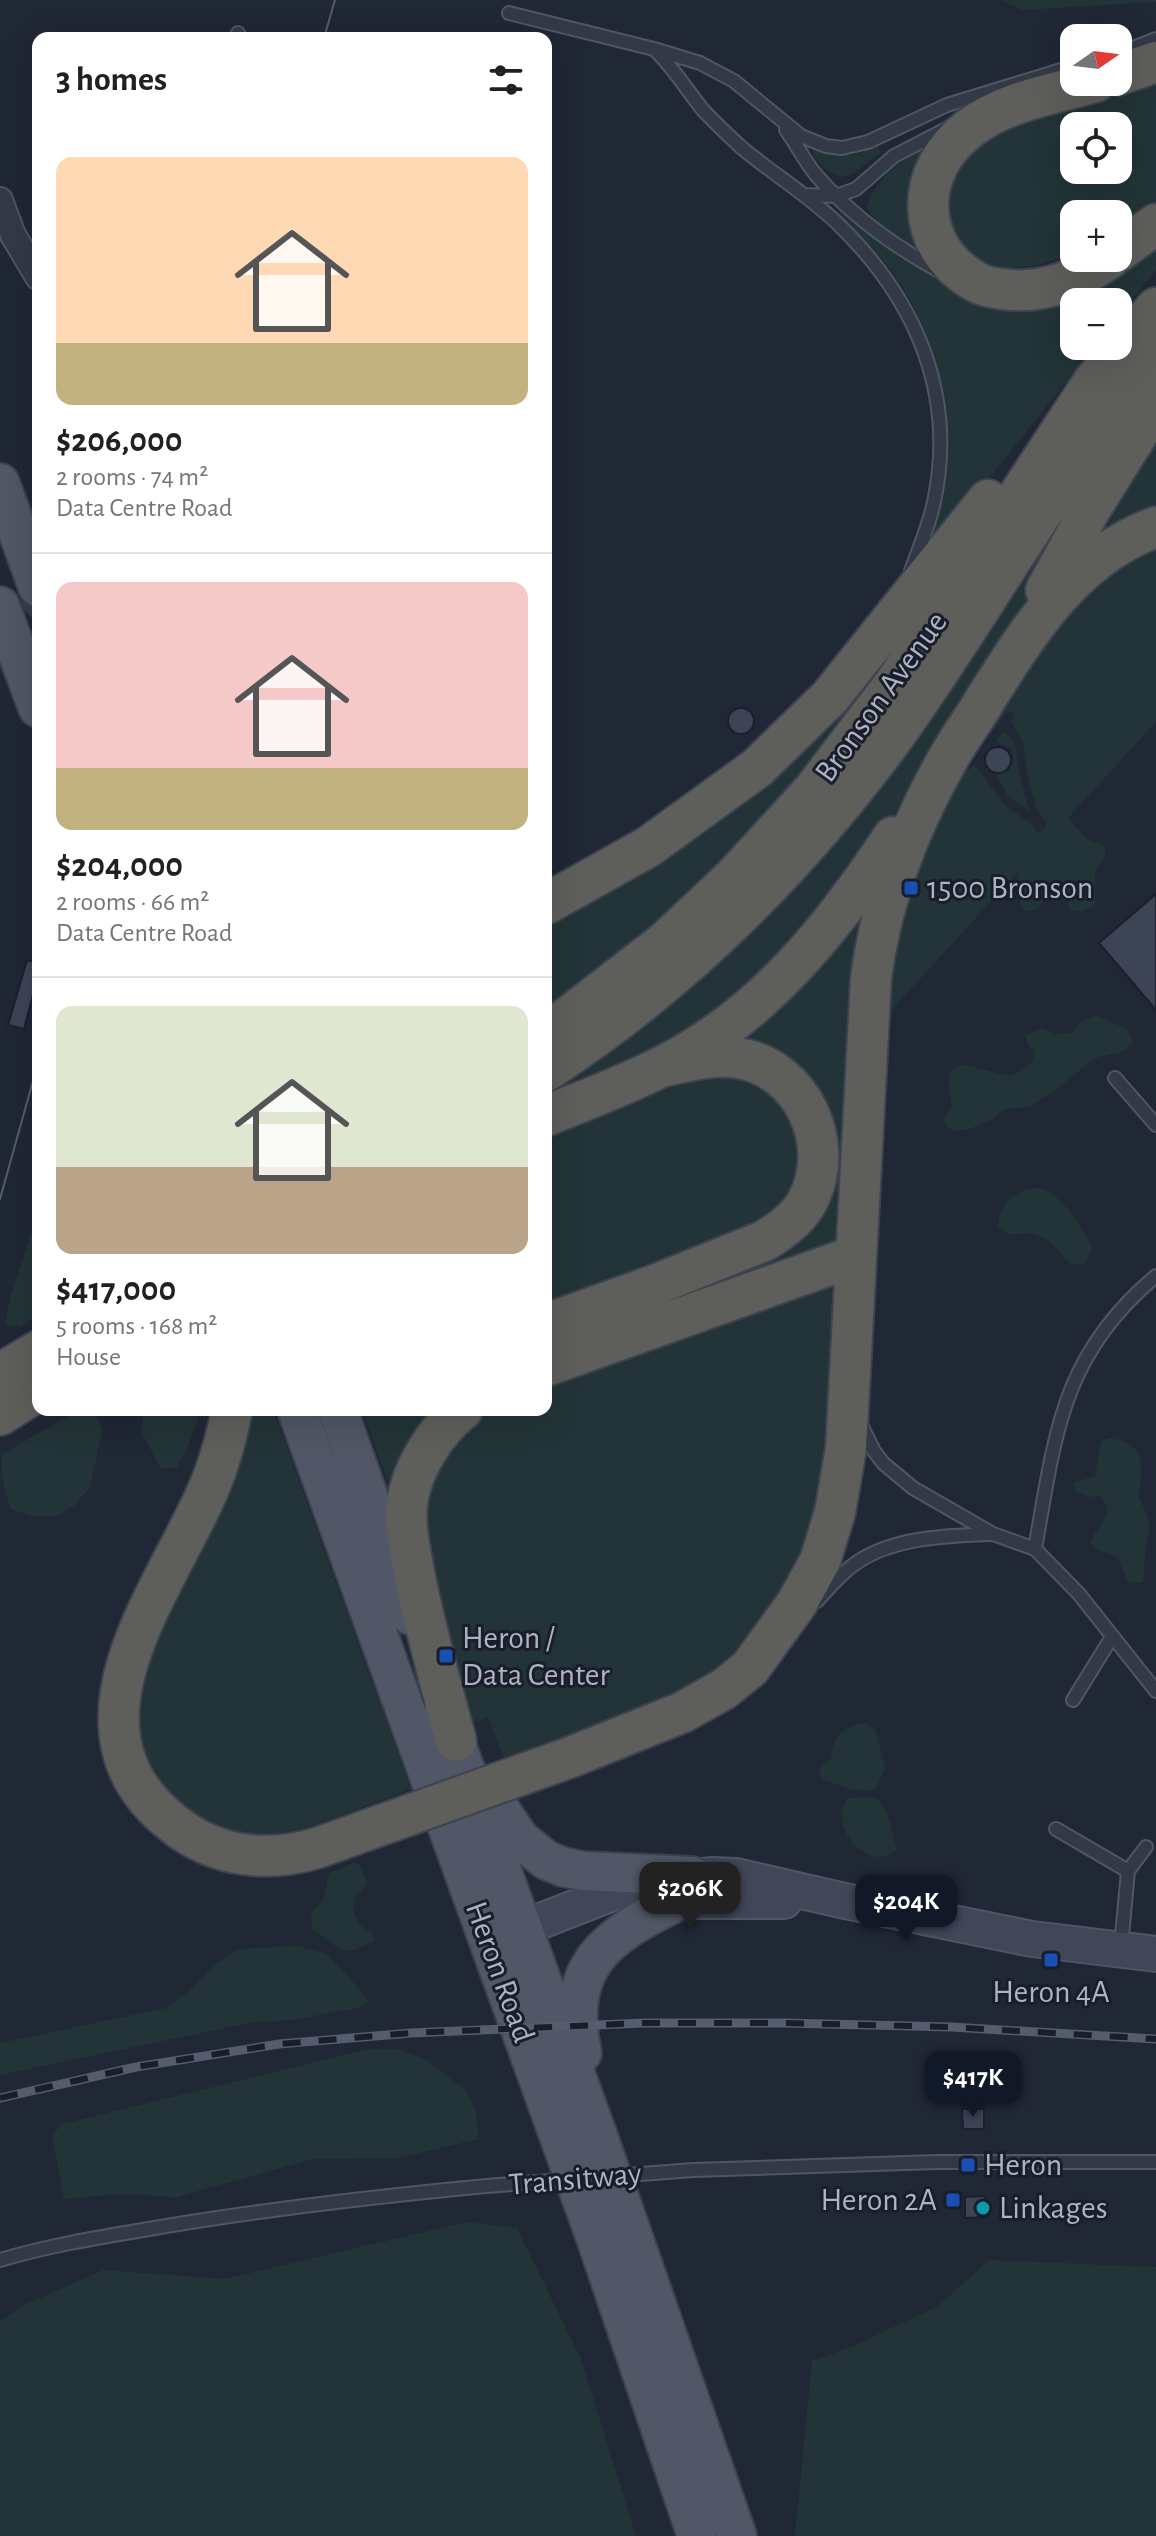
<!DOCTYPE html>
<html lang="en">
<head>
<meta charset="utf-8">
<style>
	body { margin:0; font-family:"Alegreya Sans",sans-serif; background:#f6f6f6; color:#202124; height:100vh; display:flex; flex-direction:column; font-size:30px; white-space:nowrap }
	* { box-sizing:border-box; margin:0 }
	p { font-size:26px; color:#757577 }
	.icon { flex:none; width:44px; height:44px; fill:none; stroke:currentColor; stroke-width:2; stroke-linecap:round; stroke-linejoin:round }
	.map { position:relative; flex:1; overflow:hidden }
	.drawer { position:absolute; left:32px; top:32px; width:520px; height:1384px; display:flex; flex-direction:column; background:#fff; border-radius:16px; box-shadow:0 8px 32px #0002 }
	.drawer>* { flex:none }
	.needle { width:52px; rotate:76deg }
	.tools { position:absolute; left:1060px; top:24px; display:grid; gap:16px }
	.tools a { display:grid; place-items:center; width:72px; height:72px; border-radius:16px; background:#fff; box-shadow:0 8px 32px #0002; font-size:40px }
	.price { position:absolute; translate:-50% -68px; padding:0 18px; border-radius:16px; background:#111827; color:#fff; font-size:26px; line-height:52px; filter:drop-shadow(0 2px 4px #0008) }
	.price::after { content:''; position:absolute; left:50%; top:48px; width:24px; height:18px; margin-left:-12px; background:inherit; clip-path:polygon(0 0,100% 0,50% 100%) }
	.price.selected { background:#222; color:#fff }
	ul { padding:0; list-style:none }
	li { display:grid; align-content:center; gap:16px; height:424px; padding:0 24px }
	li+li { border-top:2px solid #e0e0e0 }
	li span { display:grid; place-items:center; height:248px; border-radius:16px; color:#555 }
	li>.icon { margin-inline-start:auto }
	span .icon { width:144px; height:144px; fill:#fffc; stroke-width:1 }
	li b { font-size:34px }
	h2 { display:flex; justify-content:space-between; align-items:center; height:96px; padding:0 24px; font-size:34px }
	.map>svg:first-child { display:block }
	.green { fill:#223437; fill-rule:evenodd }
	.building { fill:#3c4456; stroke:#1a202c; stroke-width:2 }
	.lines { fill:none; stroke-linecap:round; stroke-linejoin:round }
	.minor-tunnel { stroke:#353c4a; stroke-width:24; stroke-dasharray:24 12; stroke-linecap:butt }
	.service-casing { stroke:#505664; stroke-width:16 }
	.minor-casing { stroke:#505664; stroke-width:28 }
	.secondary-casing { stroke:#505664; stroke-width:38 }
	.primary-casing { stroke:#3c4250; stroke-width:42 }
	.trunk-casing { stroke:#3d4350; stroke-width:44 }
	.service { stroke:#333946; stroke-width:12 }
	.minor { stroke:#333946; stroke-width:24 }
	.secondary { stroke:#414759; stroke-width:34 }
	.primary { stroke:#515766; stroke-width:38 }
	.trunk { stroke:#5e5e5b; stroke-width:40 }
	.tram { stroke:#555c6d; stroke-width:2 }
	.rail-casing { stroke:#555c6d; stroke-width:9 }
	.rail { stroke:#191e2a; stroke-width:6; stroke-dasharray:18; stroke-linecap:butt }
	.service-bridge-casing { stroke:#505664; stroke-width:16; stroke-linecap:butt }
	.trunk-bridge-casing { stroke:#3d4350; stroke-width:44; stroke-linecap:butt }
	.service-bridge { stroke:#333946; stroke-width:12 }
	.trunk-bridge { stroke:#5e5e5b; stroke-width:40 }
	.transit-dot { fill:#1a4fb4; stroke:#191e2a; stroke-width:3 }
	.culture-dot { fill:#0f9aa8; stroke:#191e2a; stroke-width:3 }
	.labels { text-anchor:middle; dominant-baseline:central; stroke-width:6; stroke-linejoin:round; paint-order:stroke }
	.street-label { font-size:32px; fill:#adb3c3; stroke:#191e2a }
	.poi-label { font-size:32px; fill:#adb3c3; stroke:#191e2a; text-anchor:start }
</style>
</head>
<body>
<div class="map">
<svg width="1156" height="2536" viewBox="0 0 1156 2536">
	<rect width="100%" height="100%" fill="#202735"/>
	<path class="green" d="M 1000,0 L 1156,0 L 1156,2 L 1022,10 Z
		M 1156,77 L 1156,202 L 1118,228 L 1118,214 L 1074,214 L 1074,253 L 1038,265 L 996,270 L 965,256 L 944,217 L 947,176 L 1000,123 ZM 1074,126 L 1118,126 L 1118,170 L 1074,170 Z
		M 878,146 L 881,152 C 853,174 840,192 813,155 L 814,151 L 854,155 Z
		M 928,146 L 924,254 C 905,241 879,228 867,208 C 873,180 903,158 928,146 Z
		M 841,210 L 911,264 L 952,285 L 984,297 L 1156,237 L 1156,270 L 1118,317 L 1118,302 L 1074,302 L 1074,346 L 1095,346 L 986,482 L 928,549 C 933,527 941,506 944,483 C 954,412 935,331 893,273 C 877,251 857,233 839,213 Z
		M 1156,428 L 1156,513 L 1112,529 L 1108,522 L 1118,497 Z
		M 1072,502 L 1056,550 L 989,667 L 842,894 L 712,1022 L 546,1106 L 546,1092 L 604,1052 L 835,842 L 875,795 L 926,726 Z
		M 1156,538 L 1156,722 L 1068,818 L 1087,839 L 1105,845 L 1105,858 L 1095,871 L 1095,904 C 1086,911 1081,913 1070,910 L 1067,898 L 1060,892 L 1047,896 L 1038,909 L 1024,912 L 1020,902 L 1018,872 L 887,1015 L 889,930 L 929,834 L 964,773 L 975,765 C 985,777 993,791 1003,802 C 1013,815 1030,818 1037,832 L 1044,830 L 1046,822 L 1037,810 L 1027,775 L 1023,743 L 1011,721 L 1015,714 L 1008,711 L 977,752 L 973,747 L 1075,592 Z
		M 923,606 C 882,667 841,727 794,783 C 723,869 636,943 546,1008 L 546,915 Z
		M 1004,731 C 1019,742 1016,757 1019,773 C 1022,786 1026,799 1030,812 L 1007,795 L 996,774 L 1008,771 L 1014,762 L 1011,749 L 996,742 Z
		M 874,885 L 841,1233 L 833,1247 L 546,1356 L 546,1335 L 745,1263 L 829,1167 L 741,1040 Z
		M 1096,1015 L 1125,1028 L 1132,1037 L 1132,1044 L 1124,1051 L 1095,1058 L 1050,1094 L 1031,1106 L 1003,1110 L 993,1119 L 970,1129 L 954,1131 L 947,1127 L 944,1118 L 952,1107 L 948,1083 L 952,1069 L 962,1064 L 1009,1076 L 1023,1070 L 1033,1061 L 1034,1051 L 1028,1045 L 1026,1036 L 1041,1028 L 1056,1034 L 1071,1033 L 1080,1022 Z
		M 727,1067 L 792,1105 L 804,1175 L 763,1228 L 546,1311 L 546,1129 L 600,1106 Z
		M 1029,1189 C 1034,1189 1038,1187 1042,1189 C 1061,1194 1086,1231 1092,1248 L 1086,1263 L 1072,1265 C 1059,1256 1054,1239 1036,1235 C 1020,1230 1014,1240 998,1228 C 998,1208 1010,1193 1029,1189 Z
		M 38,1220 L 38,1314 L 21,1327 L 5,1325 L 9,1302 L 35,1221 Z
		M 839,1270 L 837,1442 L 802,1576 L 720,1672 L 636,1714 L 504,1759 L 488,1718 L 474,1722 L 431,1601 L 423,1514 L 433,1473 L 460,1424 L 483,1410 L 546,1410 L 546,1378 Z
		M 79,1410 L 89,1411 L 98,1418 L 102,1431 L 90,1487 L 75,1505 L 57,1516 L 32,1516 L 11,1509 C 4,1491 0,1473 2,1454 Z
		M 144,1410 L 201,1410 L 187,1449 L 177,1467 L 161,1469 L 141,1431 Z
		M 250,1410 L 272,1410 L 280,1428 L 411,1789 L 304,1829 L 257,1837 L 220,1829 L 181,1806 L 156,1777 L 137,1740 L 134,1695 Z
		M 362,1410 L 446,1410 L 392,1493 Z
		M 1110,1438 C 1149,1445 1142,1466 1139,1497 C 1156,1533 1148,1522 1145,1556 C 1144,1565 1145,1573 1143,1582 L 1129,1584 L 1117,1557 L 1096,1549 L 1090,1542 C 1097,1525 1118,1516 1100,1496 L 1088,1497 L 1075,1491 L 1075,1482 L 1095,1476 L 1101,1441 Z
		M 865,1723 L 875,1729 L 885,1768 L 876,1789 C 858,1793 840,1786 824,1780 L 819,1773 L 822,1766 L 831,1759 C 833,1735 842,1727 865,1723 Z
		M 874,1797 C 889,1805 893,1835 897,1850 C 869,1875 826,1826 848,1798 Z
		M 353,1863 L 360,1865 L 367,1882 L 363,1891 L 354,1898 C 352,1915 357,1925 372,1933 L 374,1941 C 338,1960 343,1948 313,1930 L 311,1913 L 323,1900 L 329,1873 Z
		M 298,1946 L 327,1954 L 351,1979 L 368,2001 L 359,2008 L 291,2020 L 254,2022 L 0,2075 L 0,2043 L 166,2008 L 189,1991 L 215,1964 L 239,1949 Z
		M 369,2049 L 397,2049 L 423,2058 L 466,2090 L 476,2111 L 479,2139 L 399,2158 L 313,2159 L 177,2197 L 119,2194 L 64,2199 L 52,2135 L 62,2124 Z
		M 466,2222 L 517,2228 L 581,2359 L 636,2536 L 0,2536 L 0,2321 L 24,2305 L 103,2270 L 224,2279 Z
		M 989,2260 L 1156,2267 L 1156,2536 L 795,2536 L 812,2361 L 851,2347 L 938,2306 Z"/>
	<path class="building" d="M728 721a13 13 0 1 1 26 0a13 13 0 1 1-26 0Z
		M985 760a13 13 0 1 1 26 0a13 13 0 1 1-26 0Z
		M 1156,894 L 1156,1010 L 1099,943 Z
		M 27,960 L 38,963 L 38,976 L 24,1029 L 8,1025 Z
		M 962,2109 L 984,2109 L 984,2129 L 963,2129 Z
		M 985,2196 L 986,2217 L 965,2218 L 965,2197 Z"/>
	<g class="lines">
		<path class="minor-tunnel" d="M 2,639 L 38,600"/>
		<g class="service-casing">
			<path id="service" d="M 509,13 L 654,49 L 700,63 L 734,81 L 801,136 L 826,146 L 842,148 L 868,142 L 947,105 L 1074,66
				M 238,33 L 240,38
				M 654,49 C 673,67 686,89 703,110 C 715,123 729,136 742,148 C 773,174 808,195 837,223 C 915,298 957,393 934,502 C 929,526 919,548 911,571
				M 1118,54 L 1156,39
				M 786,130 C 797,145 805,162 817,176 C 852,216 895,247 941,272
				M 805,195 L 836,196 L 856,189 L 894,156 L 950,127
				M 1115,1078 L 1156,1125
				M 861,1425 L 874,1451 L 883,1463 L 913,1488 L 993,1534 L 1035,1549 L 1079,1594 L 1156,1691
				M 1035,1549 C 1055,1436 1061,1355 1156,1276
				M 817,1601 C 828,1589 839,1576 852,1566 C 890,1537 945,1536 990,1534
				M 1073,1700 L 1112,1637
				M 1056,1829 L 1128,1871
				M 1121,1947 L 1128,1871 L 1146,1847
				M 693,2170 L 936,2162 L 1156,2162
				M 0,2260 C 47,2246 95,2238 143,2230 C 257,2210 371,2197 486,2186"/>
		</g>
		<g class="minor-casing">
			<path id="minor" d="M 0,200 L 13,235 L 38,277"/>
		</g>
		<g class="secondary-casing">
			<path id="secondary" d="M 649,1907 L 699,1901 L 784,1901
				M 503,1945 L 523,1928 L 610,1894 L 652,1881 L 713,1875 L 736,1876 L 845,1901 L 1032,1939 L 1156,1954"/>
		</g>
		<g class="primary-casing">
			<path id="primary" d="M 0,483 L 38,587
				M 0,606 L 38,708
				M 297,1410 L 597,2241 L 697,2536
				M 338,1410 L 410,1615
				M 444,1711 L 600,2142 L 737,2536
				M 491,1796 L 520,1839 L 546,1860 L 563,1867 L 583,1871 L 692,1876
				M 582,2053 C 564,1966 605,1937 676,1902"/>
		</g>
		<g class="trunk-casing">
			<path id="trunk" d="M 1118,75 L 1156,62
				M 1095,82 C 1054,94 1005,101 970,128 C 913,170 913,248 978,283 C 985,287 994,288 1002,289 C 1041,295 1078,280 1110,258
				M 1118,252 L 1156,224
				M 1046,590 L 1091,508 L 1156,404
				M 546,904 L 648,847 L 757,768 L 830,697 L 988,500
				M 546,1034 L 665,942 L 734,877 L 813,791 L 898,679 L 1094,381 L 1156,308
				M 546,1071 C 683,982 802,863 897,732 C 985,609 1058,473 1156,357
				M 546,1116 C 585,1100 626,1085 663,1066 C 763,1016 833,928 893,837
				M 546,1324 L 652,1286 L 764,1241 C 781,1231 799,1218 808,1200 C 837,1143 802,1068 738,1058 C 713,1054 689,1061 665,1066
				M 546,1366 L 855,1256
				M 0,1374 L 38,1351
				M 232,1410 C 226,1440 218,1469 205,1497 C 160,1597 54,1731 174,1824 C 215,1857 267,1863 317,1848
				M 0,1415 L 38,1391
				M 456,1741 C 441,1685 425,1629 414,1572 C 410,1550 405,1527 407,1504 C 411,1470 435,1431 462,1410
				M 571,1757 L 683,1712 L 724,1689 L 750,1668 L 797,1603 L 820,1561 L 835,1512 L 846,1448 L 871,978 C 881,900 910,825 949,757 C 960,737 974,719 985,700 C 1029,630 1075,556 1156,527"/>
		</g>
		<use href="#service" class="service"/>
		<use href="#minor" class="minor"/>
		<use href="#secondary" class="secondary"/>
		<use href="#primary" class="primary"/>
		<use href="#trunk" class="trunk"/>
		<path class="tram" d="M 324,38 L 335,0
			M 0,1199 L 38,1063"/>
		<g class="rail-casing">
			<path id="rail" d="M 0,2098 L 136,2067 L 279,2044 L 411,2033 L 644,2023 L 785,2023 L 951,2027 L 1156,2039"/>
		</g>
		<use href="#rail" class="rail"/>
		<g class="service-bridge-casing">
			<path id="service-bridge" d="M 486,2186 L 693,2170"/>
		</g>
		<g class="trunk-bridge-casing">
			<path id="trunk-bridge" d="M 317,1848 L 571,1757"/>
		</g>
		<use href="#service-bridge" class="service-bridge"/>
		<use href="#trunk-bridge" class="trunk-bridge"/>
	</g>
	<g class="transit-dot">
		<rect x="903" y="880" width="16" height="16" rx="4"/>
		<rect x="438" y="1648" width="16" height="16" rx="4"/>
		<rect x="1043" y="1952" width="16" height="16" rx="4"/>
		<rect x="960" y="2157" width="16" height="16" rx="4"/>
		<rect x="945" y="2192" width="16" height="16" rx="4"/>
	</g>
	<circle class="culture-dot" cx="983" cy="2208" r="8"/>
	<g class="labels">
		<g class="street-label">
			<text transform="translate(881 697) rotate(-54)">Bronson Avenue</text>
			<text transform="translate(500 1972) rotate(70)">Heron Road</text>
			<text transform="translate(575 2179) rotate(-5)">Transitway</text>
		</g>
		<g class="poi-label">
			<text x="927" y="888">1500 Bronson</text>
			<text x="462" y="1638">Heron /<tspan x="462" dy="37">Data Center</tspan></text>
			<text x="1051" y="1992" text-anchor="middle">Heron 4A</text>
			<text x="984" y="2165">Heron</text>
			<text x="937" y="2200" text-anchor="end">Heron 2A</text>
			<text x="999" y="2208">Linkages</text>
		</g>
	</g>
</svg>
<div class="tools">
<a><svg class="needle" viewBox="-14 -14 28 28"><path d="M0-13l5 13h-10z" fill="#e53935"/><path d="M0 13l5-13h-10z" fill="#757577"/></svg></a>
<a><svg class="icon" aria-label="locate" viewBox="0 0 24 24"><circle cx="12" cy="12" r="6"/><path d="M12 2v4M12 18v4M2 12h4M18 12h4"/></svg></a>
<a>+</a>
<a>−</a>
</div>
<b class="price selected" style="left:690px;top:1930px">$206K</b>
<b class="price" style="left:906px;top:1943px">$204K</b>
<b class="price" style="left:973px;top:2119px">$417K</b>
<section class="drawer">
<h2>3 homes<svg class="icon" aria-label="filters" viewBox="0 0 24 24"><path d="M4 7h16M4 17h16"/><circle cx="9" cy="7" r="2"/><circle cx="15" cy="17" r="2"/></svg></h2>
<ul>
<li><span style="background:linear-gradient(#ffd9b3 75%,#c2b280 0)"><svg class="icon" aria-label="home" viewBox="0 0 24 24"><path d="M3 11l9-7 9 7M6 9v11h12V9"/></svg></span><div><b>$206,000</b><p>2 rooms · 74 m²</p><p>Data Centre Road</p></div></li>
<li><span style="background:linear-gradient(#f6c9c9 75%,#c2b280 0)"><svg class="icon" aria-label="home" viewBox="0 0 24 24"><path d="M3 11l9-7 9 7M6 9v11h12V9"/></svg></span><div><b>$204,000</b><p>2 rooms · 66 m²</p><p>Data Centre Road</p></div></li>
<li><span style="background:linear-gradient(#dfe7d0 65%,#b9a48a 0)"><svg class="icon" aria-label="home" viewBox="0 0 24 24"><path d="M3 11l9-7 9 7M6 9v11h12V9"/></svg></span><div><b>$417,000</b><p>5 rooms · 168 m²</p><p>House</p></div></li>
</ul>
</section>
</div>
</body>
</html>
